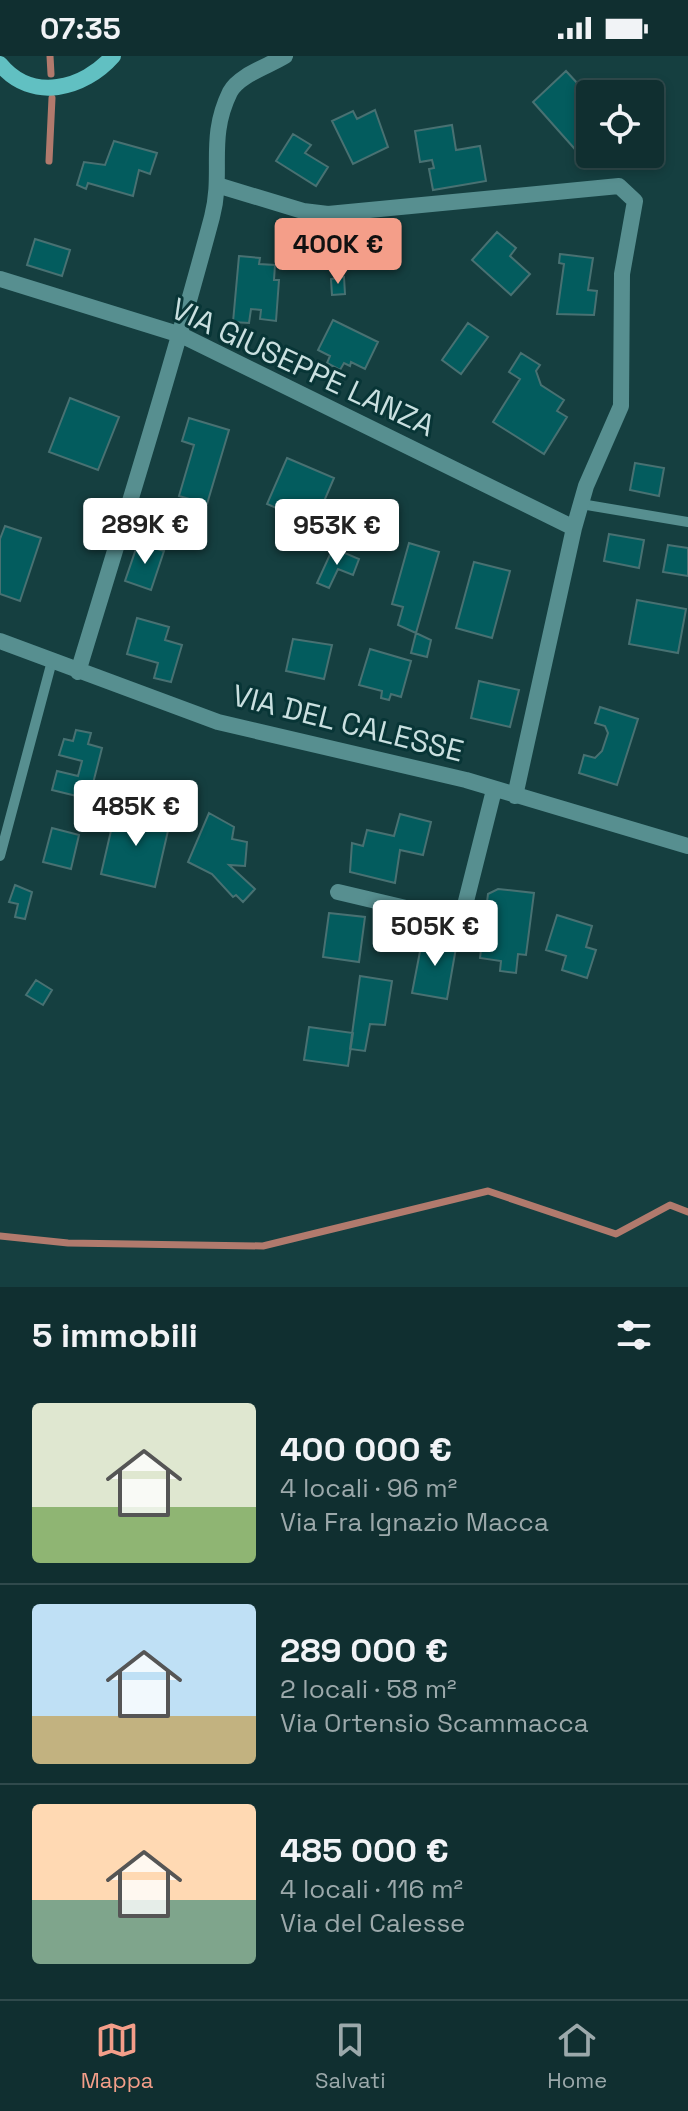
<!DOCTYPE html>
<html lang="it">
<head>
<meta charset="utf-8">
<style>
	body { margin:0; font-family:"Space Grotesk",sans-serif; background:#193738; color:#f1f3f6; height:100vh; display:flex; flex-direction:column; font-size:30px; white-space:nowrap }
	* { box-sizing:border-box; margin:0 }
	p { font-size:26px; color:#9ca9ab }
	.icon { flex:none; width:44px; height:44px; fill:none; stroke:currentColor; stroke-width:2; stroke-linecap:round; stroke-linejoin:round }
	.map { position:relative; height:1231px; overflow:hidden }
	.sheet { display:flex; flex-direction:column; background:#102f30; flex:1 }
	.sheet>* { flex:none }
	.controls { position:absolute; left:576px; top:24px; display:grid; gap:16px }
	.controls a { display:grid; place-items:center; width:88px; height:88px; border-radius:8px; background:#102f30; box-shadow:0 4px 12px #0003,0 0 0 2px #304a4c; font-size:40px }
	.price { position:absolute; translate:-50% -68px; padding:0 18px; border-radius:8px; background:#fff; color:#222; font-size:26px; line-height:52px; filter:drop-shadow(0 2px 4px #0008) }
	.price::after { content:''; position:absolute; left:50%; top:48px; width:24px; height:18px; margin-left:-12px; background:inherit; clip-path:polygon(0 0,100% 0,50% 100%) }
	.price.on { background:#f49e89; color:#111 }
	ul { padding:0; list-style:none }
	li { display:flex; align-items:center; gap:24px; height:200px; padding:0 32px }
	li+li { border-top:2px solid #304a4c }
	li span { display:grid; place-items:center; flex:none; width:224px; height:160px; border-radius:8px; color:#555 }
	li>.icon { margin-inline-start:auto }
	span .icon { width:96px; height:96px; fill:#fffc; stroke-width:1 }
	li b { font-size:34px }
	h2 { display:flex; justify-content:space-between; align-items:center; height:96px; padding:0 32px; font-size:34px }
	.status { display:flex; justify-content:space-between; align-items:center; height:56px; padding:0 40px; background:#102f30; direction:ltr }
	.status svg { height:22px; fill:currentColor }
	.menu { display:flex; justify-content:space-around; align-items:center; height:112px; border-top:2px solid #304a4c; background:#102f30; font-size:22px; color:#9ca9ab }
	.menu a { display:grid; justify-items:center; gap:4px }
	.menu .on { color:#f49e89 }
	.map>svg:first-child { display:block }
	.lines { fill:none; stroke-linecap:round; stroke-linejoin:round }
	.stream { stroke:#b17a6d; stroke-width:7 }
	.building { fill:#035c5e; stroke:#487172; stroke-width:2 }
	.lane { stroke:#578f90; stroke-width:10 }
	.street { stroke:#578f90; stroke-width:16 }
	.secondary { stroke:#61c0c2; stroke-width:16 }
	.labels { text-anchor:middle; dominant-baseline:central; stroke-width:6; stroke-linejoin:round; paint-order:stroke }
	.street-label { font-size:30px; fill:#cae0e0; stroke:#083536 }
</style>
</head>
<body>
<div class="status"><b>07:35</b><svg viewBox="0 0 49 12"><path d="M0 12V9h3v3zM5 12V6h3v6zM10 12V3h3v9zM15 12V0h3v12zM26 1h20v11H26zM47 4h2v5h-2z"/></svg></div>
<div class="map">
<svg width="688" height="1231" viewBox="0 0 688 1231">
	<rect width="100%" height="100%" fill="#153f40"/>
	<g class="lines">
		<path class="stream" d="M 50,0 L 51,18
			M 49,105 L 52,42
			M 0,1180 L 68,1187 L 263,1190 L 488,1135 L 616,1178 L 670,1149 L 688,1156"/>
	</g>
	<path class="building" d="M 566,15 L 590,41 L 590,98 L 601,98 L 589,109 L 533,46 Z
		M 375,54 L 388,91 L 353,108 L 332,65 L 353,55 L 357,63 Z
		M 452,69 L 456,94 L 480,90 L 486,125 L 433,134 L 429,113 L 434,112 L 432,104 L 420,106 L 415,75 Z
		M 293,78 L 311,89 L 305,97 L 328,111 L 316,130 L 276,105 Z
		M 114,85 L 157,97 L 150,118 L 139,114 L 133,140 L 88,127 L 86,133 L 77,129 L 84,106 L 105,109 Z
		M 497,176 L 516,192 L 510,200 L 530,218 L 511,239 L 472,204 Z
		M 35,183 L 70,194 L 62,220 L 27,209 Z
		M 560,198 L 593,202 L 588,234 L 597,235 L 594,259 L 557,258 L 564,208 L 559,207 Z
		M 239,200 L 260,202 L 259,208 L 275,209 L 274,224 L 279,224 L 276,265 L 260,263 L 261,254 L 251,253 L 249,267 L 233,266 Z
		M 344,221 L 345,238 L 332,239 L 331,223 Z
		M 333,264 L 378,286 L 365,313 L 351,306 L 350,310 L 344,307 L 340,314 L 327,307 L 330,300 L 318,294 Z
		M 468,267 L 488,281 L 461,318 L 442,304 Z
		M 521,297 L 540,309 L 536,315 L 541,329 L 564,344 L 557,355 L 567,361 L 544,398 L 493,366 L 520,323 L 509,316 Z
		M 70,342 L 119,361 L 98,414 L 49,396 Z
		M 189,362 L 229,374 L 207,448 L 179,440 L 194,389 L 182,385 Z
		M 287,402 L 334,422 L 319,457 L 293,445 L 288,457 L 267,448 Z
		M 635,407 L 664,412 L 659,440 L 630,434 Z
		M 5,470 L 41,482 L 20,545 L 0,538 L 0,483 Z
		M 609,478 L 644,484 L 639,512 L 604,505 Z
		M 138,487 L 164,495 L 151,534 L 125,525 Z
		M 409,487 L 439,496 L 416,577 L 398,569 L 403,551 L 392,548 Z
		M 668,489 L 688,492 L 688,520 L 663,516 Z
		M 333,492 L 359,503 L 353,519 L 338,513 L 329,532 L 317,527 Z
		M 474,506 L 510,515 L 492,582 L 456,572 Z
		M 637,544 L 686,553 L 678,597 L 629,588 Z
		M 137,562 L 169,571 L 165,584 L 182,589 L 171,626 L 154,622 L 158,607 L 127,598 Z
		M 416,577 L 431,584 L 427,601 L 411,597 Z
		M 293,583 L 332,589 L 324,623 L 286,615 Z
		M 370,593 L 411,605 L 401,641 L 391,638 L 389,644 L 381,642 L 382,635 L 359,629 Z
		M 479,625 L 519,634 L 510,671 L 471,662 Z
		M 600,651 L 638,663 L 617,729 L 579,717 L 584,699 L 595,702 L 602,695 L 608,677 L 605,670 L 595,667 Z
		M 76,674 L 91,677 L 88,688 L 102,692 L 89,743 L 52,734 L 57,715 L 78,720 L 82,705 L 59,699 L 64,683 L 73,685 Z
		M 116,753 L 170,766 L 155,831 L 101,818 Z
		M 209,757 L 234,771 L 232,783 L 247,786 L 245,810 L 229,809 L 255,833 L 243,846 L 236,839 L 233,841 L 212,818 L 188,806 Z
		M 400,758 L 431,766 L 423,799 L 400,794 L 395,827 L 350,816 L 352,787 L 363,790 L 367,774 L 394,780 Z
		M 52,772 L 79,779 L 71,813 L 43,806 Z
		M 15,829 L 32,836 L 25,863 L 15,861 L 18,848 L 9,846 Z
		M 498,833 L 534,837 L 526,899 L 518,898 L 516,917 L 500,915 L 501,905 L 480,902 L 488,838 Z
		M 329,857 L 365,861 L 359,906 L 323,901 Z
		M 557,859 L 592,870 L 586,891 L 596,894 L 587,922 L 562,914 L 566,900 L 546,894 Z
		M 423,880 L 457,886 L 447,943 L 412,937 Z
		M 360,920 L 392,925 L 385,969 L 370,968 L 365,995 L 350,993 Z
		M 36,924 L 52,934 L 43,949 L 26,939 Z
		M 309,971 L 353,977 L 348,1010 L 304,1004 Z"/>
	<g class="lines">
		<path class="lane" d="M 581,448 L 688,466
			M 0,800 L 52,605"/>
		<path class="street" d="M 217,129 L 303,155 L 328,158 L 619,130 L 635,145 L 622,218 L 621,350 L 586,430 L 574,472 L 515,740
			M 0,223 L 181,279 L 574,472
			M 0,585 L 218,666 L 466,724 L 688,790
			M 78,616 C 124,465 171,314 212,161 C 224,115 207,83 230,36 C 239,19 269,10 285,0
			M 338,836 L 461,865 L 494,734"/>
		<path class="secondary" d="M 0,8 C 32,47 84,33 113,0"/>
	</g>
	<g class="labels">
		<g class="street-label">
			<text transform="translate(303 311) rotate(25)">VIA GIUSEPPE LANZA</text>
			<text transform="translate(348 667) rotate(14)">VIA DEL CALESSE</text>
		</g>
	</g>
</svg>
<div class="controls">
<a><svg class="icon" aria-label="locate" viewBox="0 0 24 24"><circle cx="12" cy="12" r="6"/><path d="M12 2v4M12 18v4M2 12h4M18 12h4"/></svg></a>
</div>
<b class="price on" style="left:338px;top:230px">400K €</b>
<b class="price" style="left:145px;top:510px">289K €</b>
<b class="price" style="left:337px;top:511px">953K €</b>
<b class="price" style="left:136px;top:792px">485K €</b>
<b class="price" style="left:435px;top:912px">505K €</b>
</div>
<section class="sheet">
<h2>5 immobili<svg class="icon" aria-label="filters" viewBox="0 0 24 24"><path d="M4 7h16M4 17h16"/><circle cx="9" cy="7" r="2"/><circle cx="15" cy="17" r="2"/></svg></h2>
<ul>
<li><span style="background:linear-gradient(#dfe7d0 65%,#8fb573 0)"><svg class="icon" aria-label="home" viewBox="0 0 24 24"><path d="M3 11l9-7 9 7M6 9v11h12V9"/></svg></span><div><b>400 000 €</b><p>4 locali · 96 m²</p><p>Via Fra Ignazio Macca</p></div></li>
<li><span style="background:linear-gradient(#bfe0f5 70%,#c2b280 0)"><svg class="icon" aria-label="home" viewBox="0 0 24 24"><path d="M3 11l9-7 9 7M6 9v11h12V9"/></svg></span><div><b>289 000 €</b><p>2 locali · 58 m²</p><p>Via Ortensio Scammacca</p></div></li>
<li><span style="background:linear-gradient(#ffd9b3 60%,#7fa58c 0)"><svg class="icon" aria-label="home" viewBox="0 0 24 24"><path d="M3 11l9-7 9 7M6 9v11h12V9"/></svg></span><div><b>485 000 €</b><p>4 locali · 116 m²</p><p>Via del Calesse</p></div></li>
</ul>
</section>
<nav class="menu">
<a class="on"><svg class="icon" aria-label="map" viewBox="0 0 24 24"><path d="M3 6l6-2 6 2 6-2v14l-6 2-6-2-6 2zM9 4v14M15 6v14"/></svg>Mappa</a>
<a><svg class="icon" aria-label="saved" viewBox="0 0 24 24"><path d="M7 4h10v16l-5-4-5 4z"/></svg>Salvati</a>
<a><svg class="icon" aria-label="home" viewBox="0 0 24 24"><path d="M3 11l9-7 9 7M6 9v11h12V9"/></svg>Home</a>
</nav>
</body>
</html>
